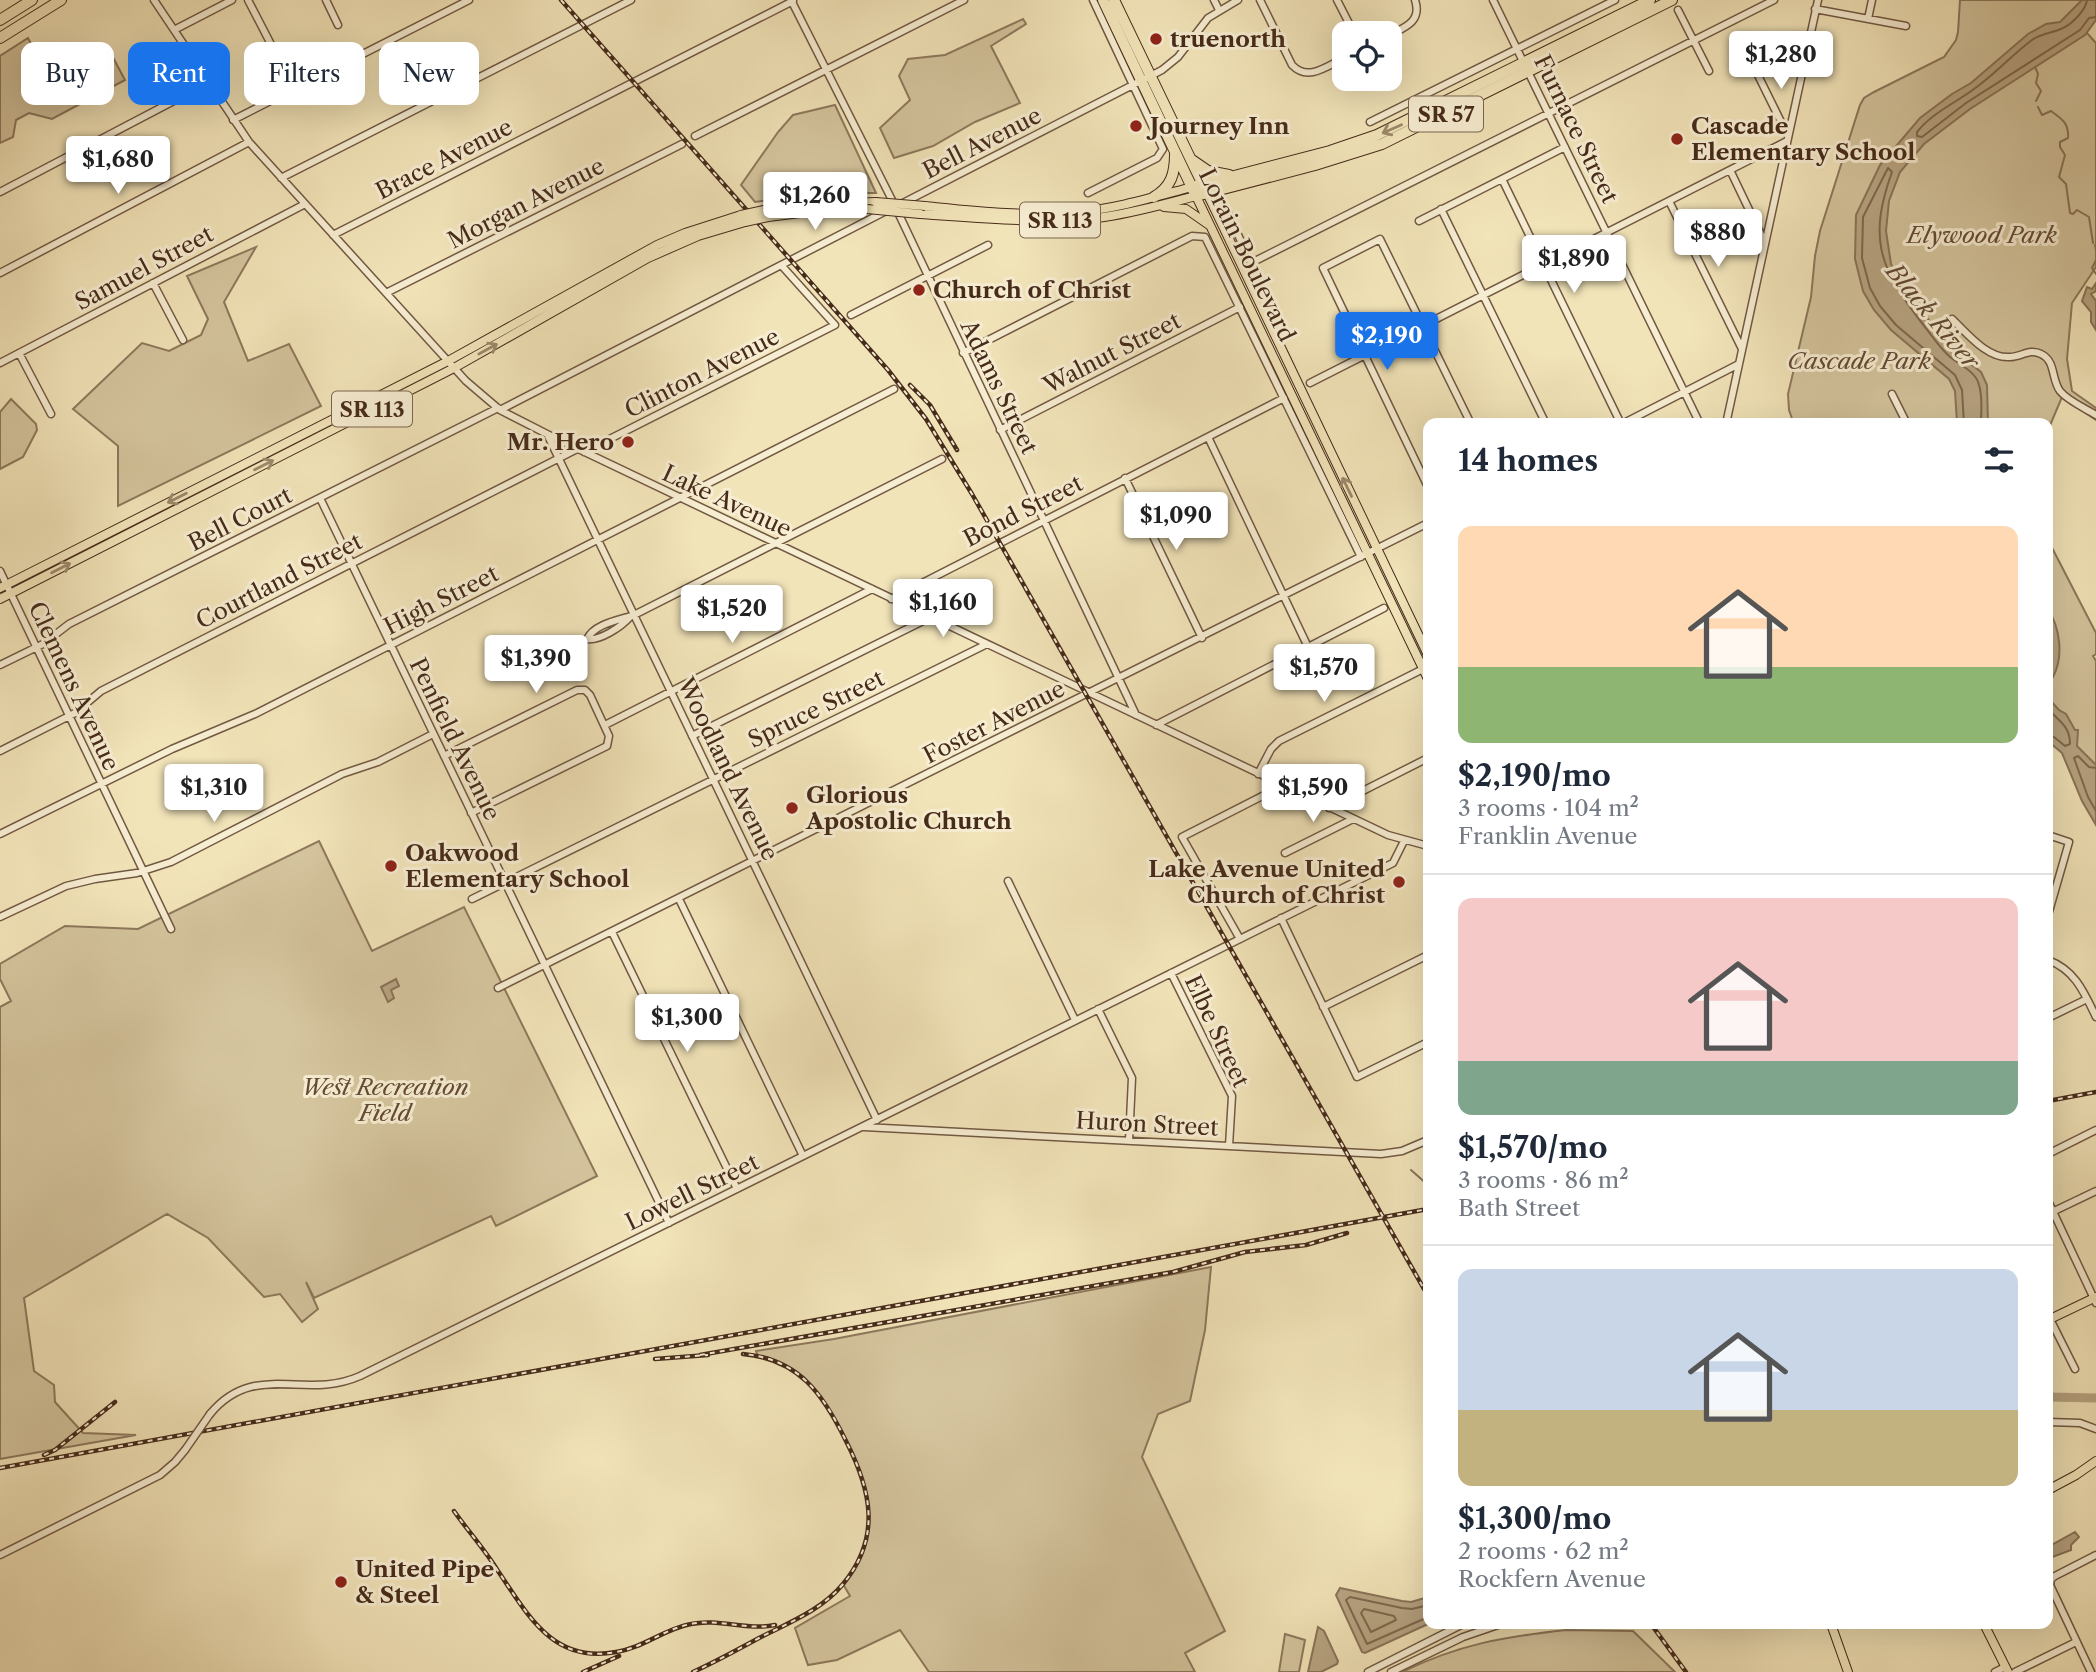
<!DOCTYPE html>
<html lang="en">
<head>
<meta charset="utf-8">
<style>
	body { margin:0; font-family:"Libre Caslon Text",serif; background:#f2f2f3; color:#1f2937; height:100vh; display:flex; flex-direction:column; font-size:26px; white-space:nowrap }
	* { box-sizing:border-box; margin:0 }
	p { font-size:23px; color:#747a83 }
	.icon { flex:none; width:38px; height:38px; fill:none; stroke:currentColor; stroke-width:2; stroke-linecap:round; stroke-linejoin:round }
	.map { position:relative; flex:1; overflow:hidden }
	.details { position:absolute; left:1423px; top:418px; width:630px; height:1211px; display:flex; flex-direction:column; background:#fff; border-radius:14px; box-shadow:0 7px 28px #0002 }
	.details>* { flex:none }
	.banner { position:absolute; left:21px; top:42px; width:665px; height:63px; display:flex; gap:14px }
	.tools { position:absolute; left:1332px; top:21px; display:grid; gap:14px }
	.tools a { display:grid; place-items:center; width:70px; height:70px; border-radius:14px; background:#fff; box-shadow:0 7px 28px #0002; font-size:35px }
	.price { position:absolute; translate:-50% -60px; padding:0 16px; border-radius:7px; background:#fff; color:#222; font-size:23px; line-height:46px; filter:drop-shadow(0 2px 4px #0008) }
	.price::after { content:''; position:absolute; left:50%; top:42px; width:21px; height:16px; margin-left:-10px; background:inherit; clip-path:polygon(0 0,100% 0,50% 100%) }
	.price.selected { background:#1a73e8; color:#fff }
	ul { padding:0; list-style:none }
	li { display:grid; align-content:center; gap:14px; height:371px; padding:0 35px }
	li+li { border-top:2px solid #e0e1e3 }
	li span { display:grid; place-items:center; height:217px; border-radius:14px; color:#555 }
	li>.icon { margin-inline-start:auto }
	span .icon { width:126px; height:126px; fill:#fffc; stroke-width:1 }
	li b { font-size:30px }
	h2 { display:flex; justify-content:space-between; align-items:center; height:84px; padding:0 35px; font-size:30px }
	.chip { padding:0 24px; border-radius:14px; background:#fff; box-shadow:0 7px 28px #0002; font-size:24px; line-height:63px }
	.chip.selected { background:#1a73e8; color:#fff }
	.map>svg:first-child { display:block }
	.green { fill:#d5c59e; stroke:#8e785c; stroke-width:2 }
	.water { fill:#b8a583; stroke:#8a7459; stroke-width:2 }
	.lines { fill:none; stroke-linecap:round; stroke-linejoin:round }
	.shore { stroke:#7f684e; stroke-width:2 }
	.stream { stroke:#8a7459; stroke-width:2 }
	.river { stroke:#b8a583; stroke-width:9 }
	.minor-casing { stroke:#715942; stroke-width:9 }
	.major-casing { stroke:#462b1a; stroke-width:10 }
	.highway-casing { stroke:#462b1a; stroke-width:12 }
	.minor { stroke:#f7edd2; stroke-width:6 }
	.major { stroke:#f2e4b9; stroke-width:8 }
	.highway { stroke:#f2e4b9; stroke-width:10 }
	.rail-casing { stroke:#462b1a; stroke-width:4.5 }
	.rail { stroke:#f7edd2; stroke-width:2; stroke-dasharray:5; stroke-linecap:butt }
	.minor-bridge-casing { stroke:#715942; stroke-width:9; stroke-linecap:butt }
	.major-bridge-casing { stroke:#462b1a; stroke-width:10; stroke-linecap:butt }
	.minor-bridge { stroke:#f7edd2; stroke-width:6 }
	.major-bridge { stroke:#f2e4b9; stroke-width:8 }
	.oneway { stroke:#9c886a }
	.poi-dot { fill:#8f2418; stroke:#f7edd2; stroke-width:2.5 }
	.labels { text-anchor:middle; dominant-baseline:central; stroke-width:6; stroke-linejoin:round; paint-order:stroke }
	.shield { fill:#f7edd2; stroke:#7b6551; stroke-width:2 }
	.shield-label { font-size:21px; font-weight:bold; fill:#462b1a }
	.poi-label { font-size:23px; font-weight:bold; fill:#462b1a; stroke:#f7edd2; text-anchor:start }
	.street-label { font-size:23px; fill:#462b1a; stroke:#f7edd2 }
	.park-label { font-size:23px; font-style:italic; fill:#634a34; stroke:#f7edd2 }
	.water-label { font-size:24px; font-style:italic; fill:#624a34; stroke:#f7edd2 }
</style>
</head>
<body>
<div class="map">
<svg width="2096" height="1672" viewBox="0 0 2096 1672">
	<rect width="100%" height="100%" fill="#f2e4b9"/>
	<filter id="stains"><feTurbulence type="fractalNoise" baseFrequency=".00286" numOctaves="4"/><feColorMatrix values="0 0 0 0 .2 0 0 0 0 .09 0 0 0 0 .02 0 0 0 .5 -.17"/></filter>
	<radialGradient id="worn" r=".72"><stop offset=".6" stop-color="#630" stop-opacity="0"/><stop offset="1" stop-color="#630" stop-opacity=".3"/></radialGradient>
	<path class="green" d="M 1960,0 L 2095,0 L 2077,22 L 2096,43 L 2096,267 L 2072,303 L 2067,359 L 2072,391 L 2096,408 L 2096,420 L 2062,397 L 2048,430 L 2048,424 L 1794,424 L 1789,410 L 1788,394 L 1811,297 L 1815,256 L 1820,231 L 1860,105 L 1864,98 L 1874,92 L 1944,57 L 1956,40 L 1958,32 Z
		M 1023,19 L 1026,24 L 991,46 L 1020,103 L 975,122 L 933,146 L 894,158 L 880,128 L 910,100 L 899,76 L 908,59 L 945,55 Z
		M 28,38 L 43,67 L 108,48 L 125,80 L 52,119 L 29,113 L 16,120 L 13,137 L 0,143 L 0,56 Z
		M 835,105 L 876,193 L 826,193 L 755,202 L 741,185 L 778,132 L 793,115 Z
		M 256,247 L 224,302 L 248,361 L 289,344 L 321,406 L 118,506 L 118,446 L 73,409 L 142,343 L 169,351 L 201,335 L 208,319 L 187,276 Z
		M 11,399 L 36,424 L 37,430 L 23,457 L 0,469 L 0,412 Z
		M 2048,540 L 2096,633 L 2096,654 L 2093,656 L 2096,661 L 2096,783 L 2048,717 Z
		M 319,841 L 372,951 L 464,907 L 597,1176 L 496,1226 L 491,1216 L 314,1298 L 306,1282 L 318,1309 L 302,1322 L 280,1294 L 264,1297 L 208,1238 L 167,1214 L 24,1298 L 34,1371 L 54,1385 L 55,1402 L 83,1433 L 136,1435 L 0,1459 L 0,1007 L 11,1001 L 0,979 L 0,964 L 65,926 L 138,929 Z
		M 1211,1267 L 1205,1330 L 1190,1401 L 1158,1414 L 1142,1457 L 1225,1631 L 1185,1653 L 1195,1672 L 929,1672 L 900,1630 L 837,1660 L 808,1665 L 795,1628 L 850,1596 L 843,1584 C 882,1532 871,1492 845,1438 C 824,1396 806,1368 758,1356 L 756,1351 L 834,1339 Z
		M 1566,1630 L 1633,1631 L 1675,1672 L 1402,1672 C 1460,1644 1503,1637 1566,1630 Z
		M 1285,1634 L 1305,1640 L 1299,1672 L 1279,1672 Z"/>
	<path class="water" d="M 2082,0 L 2096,0 L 2096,20 L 2085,35 L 1970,109 L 1924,144 L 1900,172 L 1889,201 L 1886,231 L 1891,264 L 1902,286 L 1952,349 L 1981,372 L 1987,385 L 1988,423 L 1957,423 L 1955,391 L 1949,379 L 1891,330 L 1874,310 L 1863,291 L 1855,259 L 1856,215 L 1880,165 L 1920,118 L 1952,94 L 1971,83 L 2028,34 L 2046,24 L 2060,22 Z
		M 2096,283 L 2096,291 L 2091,294 L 2096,301 L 2096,330 L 2091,322 L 2091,312 L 2082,301 L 2087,287 L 2092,289 Z
		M 2048,609 C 2060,628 2064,656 2053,677 L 2049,673 L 2048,677 Z
		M 2048,698 L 2059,710 L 2066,714 L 2075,730 L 2078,730 L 2077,746 L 2096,765 L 2096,825 L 2082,801 L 2062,753 L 2048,741 Z
		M 396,979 L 399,986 L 391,990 L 394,998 L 388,1002 L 381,987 Z
		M 2075,1532 L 2079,1537 L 2071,1545 L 2071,1550 L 2050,1558 L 2048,1547 Z
		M 1340,1588 L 1402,1601 L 1411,1602 L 1428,1597 L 1428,1624 L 1365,1653 L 1362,1652 L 1336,1595 Z
		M 1318,1627 L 1324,1631 L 1338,1661 L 1337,1664 L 1321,1672 L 1308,1672 Z"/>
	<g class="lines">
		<path class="shore" d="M 2087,0 C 2086,10 2072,24 2063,28 C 2053,33 2042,33 2032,40 C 2013,54 1997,72 1978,86 C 1958,102 1934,111 1917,132 L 1917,136 L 1922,137 L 1966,103 L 2080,30 L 2089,18 L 2096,17
			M 1964,424 L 1962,390 L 1955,375 L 1896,325 L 1880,306 L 1870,288 L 1862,258 L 1863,217 L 1888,168 L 1892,172 C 1869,236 1878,265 1918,318 C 1928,330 1937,345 1949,356 C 1959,365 1976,371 1979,385 C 1983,397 1981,412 1981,424
			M 2048,709 C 2059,721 2070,726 2070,744 L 2065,746 L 2054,737 L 2048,736
			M 2096,768 L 2089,767 L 2078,756 L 2074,758 L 2088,797 L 2096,811
			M 1428,1605 L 1412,1609 L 1402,1608 L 1350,1597 L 1346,1600 L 1367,1644 L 1428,1617
			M 1364,1609 L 1394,1616 L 1396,1620 L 1371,1632 L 1361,1613 Z"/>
		<path class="stream" d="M 2035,67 L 2038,74 L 2036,83 L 2041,91 L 2036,101
			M 2038,107 L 2042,115 L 2051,111 C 2062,119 2069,123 2068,138 L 2060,142 L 2060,147 L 2065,155 L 2059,177 L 2066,184 L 2070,213 L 2073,214 L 2077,210 L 2089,217 L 2093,243
			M 2095,245 L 2096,250
			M 2096,260 L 2092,268 L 2096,274
			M 1411,1170 L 1428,1185"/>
		<path class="river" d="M 2048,1397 L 2096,1398"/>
		<g class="minor-casing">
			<path id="minor" d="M 154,0 L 249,142 L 466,381 L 500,410 L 547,434 L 1388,835 L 1428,846
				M 248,0 L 277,56
				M 326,0 L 338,25
				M 791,0 L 895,206 L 1136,715
				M 1214,0 L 1219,10
				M 1260,0 L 1292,65 C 1308,82 1327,66 1344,58
				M 1337,0 L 1354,33
				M 1493,0 L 1700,424
				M 1815,9 L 1906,26
				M 1678,10 L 1709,71
				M 1868,19 L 1872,0
				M 174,30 L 232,0
				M 1390,35 C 1406,27 1422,21 1415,0
				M 1750,59 L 1788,136
				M 233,120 L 469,0
				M 1370,122 L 1615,0
				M 695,136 L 964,0
				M 1730,170 L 1765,243
				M 281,178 L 631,0
				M 1502,179 L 1621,424
				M 0,192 L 208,83
				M 1088,193 L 1157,158 L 1163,149 L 1093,0
				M 1669,201 L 1742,349
				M 901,204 L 1162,70 L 1178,57 L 1208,18 L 1238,0
				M 1441,209 L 1546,424
				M 1228,213 L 1251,263 L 1774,0
				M 1419,221 L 1565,147
				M 333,235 L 793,1
				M 0,273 L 249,142
				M 153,283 L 183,340
				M 386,293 L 682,144
				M 851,315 L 988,245
				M 1952,319 C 1967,333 1987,359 2010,357 C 2021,357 2030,348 2041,354 C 2056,361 2051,379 2060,391 C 2068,401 2085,408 2096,415
				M 19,353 L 51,414
				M 963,353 L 1192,236 L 1205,237 L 1361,557
				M 0,363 L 305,204
				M 1310,383 L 1787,141
				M 1892,394 L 1907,424
				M 500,410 L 884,212
				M 1622,424 L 1739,364
				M 1726,424 L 1818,0
				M 1000,430 L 1240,307
				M 547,434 L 877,1120
				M 1208,437 L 1308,647
				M 584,452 L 835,325 L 782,266
				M 1125,478 L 1202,638
				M 1428,487 L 1323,268 L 1380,239 L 1471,424
				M 320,498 L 669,1223
				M 0,571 L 171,929
				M 891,599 L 1284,398
				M 630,617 C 621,627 600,641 587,639 C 594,624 619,620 634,615 L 942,459
				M 0,665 L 43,644 L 69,624 L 498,408
				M 605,725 L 872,589
				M 1156,725 L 1384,608
				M 692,736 L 929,618
				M 0,751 L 75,713 L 101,691 L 577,449
				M 444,756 L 577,690 L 585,690 L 590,695 L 609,736 L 607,746 L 471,813
				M 1258,774 L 1271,749 L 1279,741 L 1423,669
				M 1329,808 L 1428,758
				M 0,834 L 172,749 L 255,714 L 894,389
				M 2048,835 L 2069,842 L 2048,915
				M 1285,853 L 1353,819
				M 1008,881 L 1075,1020
				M 472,899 L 987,644
				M 679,899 L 803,1156
				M 0,917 L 66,886 L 95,879 L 137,873 L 171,862 L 342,774 L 378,762 L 433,734
				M 1281,918 L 1357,1077 L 1428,1042
				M 612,932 L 737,1189
				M 1240,939 L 1182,837 L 1276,789 L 1279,783
				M 2048,960 C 2075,970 2084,992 2096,1017
				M 1171,973 L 1232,1096 L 1229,1146
				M 498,988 L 1428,523
				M 1323,1007 L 1428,955
				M 1098,1009 L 1132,1078 L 1129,1141
				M 2048,1018 L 2087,999
				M 864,1127 L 1381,1154 L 1402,1151 L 1428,1140
				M 2048,1154 L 2096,1130
				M 2048,1201 L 2096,1303
				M 2048,1214 L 2096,1191
				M 2050,1319 L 2075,1369
				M 210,1414 C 255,1360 304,1401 360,1376 L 1393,863 L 1404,841
				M 2048,1422 L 2080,1423 L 2096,1429
				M 0,1555 L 160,1475 L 175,1462 L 185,1450
				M 1368,1672 L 1463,1624
				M 1391,1672 L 1463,1637 L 1501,1624
				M 1995,1672 L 2005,1667
				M 2015,1672 L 2076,1642
				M 2091,1672 L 2050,1585 L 2051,1579 L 2055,1576 L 2096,1555"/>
		</g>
		<g class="major-casing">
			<path id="major" d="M 1207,193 L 1428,655
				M 925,206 C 975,211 1026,217 1076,212 C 1115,209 1154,197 1192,187
				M 1164,207 L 1186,209 L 1209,225
				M 764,210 L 797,205 L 876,202
				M 920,214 C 979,218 1038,224 1097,218 C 1131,214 1164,204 1196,196 L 1428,679
				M 768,217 L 824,210 L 867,209
				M 0,588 L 448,361 L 657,245 L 685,233 L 741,215
				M 0,599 L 454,368 L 648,258 L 698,236 L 745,222
				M 2048,1320 L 2096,1297
				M 2048,1490 L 2076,1475 L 2096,1461
				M 1831,1624 L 1848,1672
				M 1984,1624 L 2008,1672"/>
		</g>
		<g class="highway-casing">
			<path id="highway" d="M 1103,0 L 1196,196 L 1315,165 L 1382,144 L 1672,0
				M 1114,0 L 1205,189
				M 0,20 L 32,0
				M 0,38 L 61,0
				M 1192,160 L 1208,171 L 1229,175
				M 1192,187 L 1330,151 L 1377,135 L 1650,0
				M 1154,197 C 1171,187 1175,174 1175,154"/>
		</g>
		<use href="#minor" class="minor"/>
		<use href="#major" class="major"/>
		<use href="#highway" class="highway"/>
		<g class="rail-casing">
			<path id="rail" d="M 561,0 L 888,370 L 926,419 L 972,494 L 1428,1296
				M 910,385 L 930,405 L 957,450
				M 2048,1101 L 2096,1092
				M 700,1355 L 1173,1272 L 1245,1252 L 1306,1245 L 1347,1233
				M 655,1359 L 708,1355
				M 44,1455 L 55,1450 L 115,1402
				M 0,1468 L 1428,1209
				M 454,1511 C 468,1531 485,1550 498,1571 C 528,1615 553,1664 616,1652 C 643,1648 664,1629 691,1624 C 719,1618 747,1631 775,1625
				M 1651,1624 L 1686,1672
				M 583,1672 L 619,1656
				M 693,1672 C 715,1662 737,1650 759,1638 C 788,1623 822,1610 843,1584 C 882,1537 871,1490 846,1441 C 823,1394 799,1359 743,1354"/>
		</g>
		<use href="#rail" class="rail"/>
		<g class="minor-bridge-casing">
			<path id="minor-bridge" d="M 185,1450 L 210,1414"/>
		</g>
		<g class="major-bridge-casing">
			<path id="major-bridge" d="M 876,202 L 925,206
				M 867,209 L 920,214
				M 741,215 L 764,210
				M 745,222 L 768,217"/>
		</g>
		<use href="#minor-bridge" class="minor-bridge"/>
		<use href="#major-bridge" class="major-bridge"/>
	</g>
	<defs><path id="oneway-shaft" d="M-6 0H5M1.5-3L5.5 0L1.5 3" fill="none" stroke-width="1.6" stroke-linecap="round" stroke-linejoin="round" transform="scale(1.75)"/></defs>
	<g class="oneway">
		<use href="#oneway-shaft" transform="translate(1392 129) rotate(156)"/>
		<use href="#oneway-shaft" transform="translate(488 349) rotate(-29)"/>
		<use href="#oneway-shaft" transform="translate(264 465) rotate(-27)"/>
		<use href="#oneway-shaft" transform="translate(1347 487) rotate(-116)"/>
		<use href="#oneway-shaft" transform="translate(177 498) rotate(153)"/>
		<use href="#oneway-shaft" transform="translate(61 568) rotate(-27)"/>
	</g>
	<g class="poi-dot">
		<circle cx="1156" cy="39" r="7"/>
		<circle cx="1136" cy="126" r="7"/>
		<circle cx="1677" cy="139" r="7"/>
		<circle cx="919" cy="290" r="7"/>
		<circle cx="628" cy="442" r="7"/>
		<circle cx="792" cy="808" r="7"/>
		<circle cx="391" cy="866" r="7"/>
		<circle cx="1399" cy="882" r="7"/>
		<circle cx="341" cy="1582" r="7"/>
	</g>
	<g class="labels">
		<g class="shield">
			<rect x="1409" y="96.5" width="74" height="35" rx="5"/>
			<rect x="1020" y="202.5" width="80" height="35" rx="5"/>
			<rect x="332" y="391.5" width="80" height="35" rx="5"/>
		</g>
		<g class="shield-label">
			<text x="1446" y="114">SR 57</text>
			<text x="1060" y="220">SR 113</text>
			<text x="372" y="409">SR 113</text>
		</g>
		<g class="poi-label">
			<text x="1170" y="39">truenorth</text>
			<text x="1150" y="126">Journey Inn</text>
			<text x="1691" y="126">Cascade<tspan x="1691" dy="26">Elementary School</tspan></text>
			<text x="933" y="290">Church of Christ</text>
			<text x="614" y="442" text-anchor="end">Mr. Hero</text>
			<text x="806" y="795">Glorious<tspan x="806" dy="26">Apostolic Church</tspan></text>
			<text x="405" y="853">Oakwood<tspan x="405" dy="26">Elementary School</tspan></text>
			<text x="1385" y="869" text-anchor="end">Lake Avenue United<tspan x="1385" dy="26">Church of Christ</tspan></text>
			<text x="355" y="1569">United Pipe<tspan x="355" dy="26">&amp; Steel</tspan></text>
		</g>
		<g class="street-label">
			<text transform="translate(1576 129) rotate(64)">Furnace Street</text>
			<text transform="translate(982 143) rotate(-27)">Bell Avenue</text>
			<text transform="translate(444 159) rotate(-27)">Brace Avenue</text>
			<text transform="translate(526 203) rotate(-27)">Morgan Avenue</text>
			<text transform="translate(1247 255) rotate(64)">Lorain Boulevard</text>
			<text transform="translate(144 268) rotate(-28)">Samuel Street</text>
			<text transform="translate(1112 353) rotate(-27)">Walnut Street</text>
			<text transform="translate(702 373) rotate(-27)">Clinton Avenue</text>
			<text transform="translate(999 387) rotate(64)">Adams Street</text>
			<text transform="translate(727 501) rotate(25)">Lake Avenue</text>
			<text transform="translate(1023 511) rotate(-27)">Bond Street</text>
			<text transform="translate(240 519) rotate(-27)">Bell Court</text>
			<text transform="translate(279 581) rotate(-27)">Courtland Street</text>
			<text transform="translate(441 600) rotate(-27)">High Street</text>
			<text transform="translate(74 686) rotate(65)">Clemens Avenue</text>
			<text transform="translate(816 709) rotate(-26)">Spruce Street</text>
			<text transform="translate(994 722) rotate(-27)">Foster Avenue</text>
			<text transform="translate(455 739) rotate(64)">Penfield Avenue</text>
			<text transform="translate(728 769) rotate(64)">Woodland Avenue</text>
			<text transform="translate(1217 1031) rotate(65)">Elbe Street</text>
			<text transform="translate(1147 1124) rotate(3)">Huron Street</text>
			<text transform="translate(692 1192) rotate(-26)">Lowell Street</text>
		</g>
		<g class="park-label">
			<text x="1982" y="235">Elywood Park</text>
			<text x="1859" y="361">Cascade Park</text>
			<text x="385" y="1087">West Recreation<tspan x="385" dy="26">Field</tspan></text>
		</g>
		<g class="water-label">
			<text transform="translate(1933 316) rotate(50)">Black River</text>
		</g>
	</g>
	<rect width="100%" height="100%" filter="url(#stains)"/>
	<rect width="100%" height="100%" fill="url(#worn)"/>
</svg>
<div class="tools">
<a><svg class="icon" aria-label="locate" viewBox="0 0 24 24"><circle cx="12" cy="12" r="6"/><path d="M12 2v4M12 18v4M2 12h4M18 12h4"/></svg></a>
</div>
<b class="price" style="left:1781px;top:91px">$1,280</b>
<b class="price" style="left:118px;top:196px">$1,680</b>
<b class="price" style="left:815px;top:232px">$1,260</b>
<b class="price" style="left:1718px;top:269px">$880</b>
<b class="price" style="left:1574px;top:295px">$1,890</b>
<b class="price selected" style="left:1387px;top:372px">$2,190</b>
<b class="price" style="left:1176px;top:552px">$1,090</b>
<b class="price" style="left:943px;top:639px">$1,160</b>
<b class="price" style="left:732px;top:645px">$1,520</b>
<b class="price" style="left:536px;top:695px">$1,390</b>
<b class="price" style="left:1324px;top:704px">$1,570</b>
<b class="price" style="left:214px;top:824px">$1,310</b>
<b class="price" style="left:1313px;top:824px">$1,590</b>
<b class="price" style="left:687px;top:1054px">$1,300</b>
<div class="banner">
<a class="chip">Buy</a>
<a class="chip selected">Rent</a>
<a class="chip">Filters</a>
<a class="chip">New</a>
</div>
<section class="details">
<h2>14 homes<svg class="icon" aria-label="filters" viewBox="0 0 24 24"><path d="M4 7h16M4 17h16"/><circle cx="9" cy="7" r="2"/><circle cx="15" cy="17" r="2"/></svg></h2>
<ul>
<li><span style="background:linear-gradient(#ffd9b3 65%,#8fb573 0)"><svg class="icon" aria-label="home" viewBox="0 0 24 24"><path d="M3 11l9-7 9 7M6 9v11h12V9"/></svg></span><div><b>$2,190/mo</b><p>3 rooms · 104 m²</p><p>Franklin Avenue</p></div></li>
<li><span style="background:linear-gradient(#f6c9c9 75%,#7fa58c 0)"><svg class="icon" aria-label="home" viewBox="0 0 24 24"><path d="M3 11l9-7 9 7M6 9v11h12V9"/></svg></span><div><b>$1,570/mo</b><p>3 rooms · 86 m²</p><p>Bath Street</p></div></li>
<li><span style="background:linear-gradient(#c9d6e8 65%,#c2b280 0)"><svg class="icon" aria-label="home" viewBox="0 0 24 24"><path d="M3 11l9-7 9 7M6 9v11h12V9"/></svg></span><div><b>$1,300/mo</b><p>2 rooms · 62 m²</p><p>Rockfern Avenue</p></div></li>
</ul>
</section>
</div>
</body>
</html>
